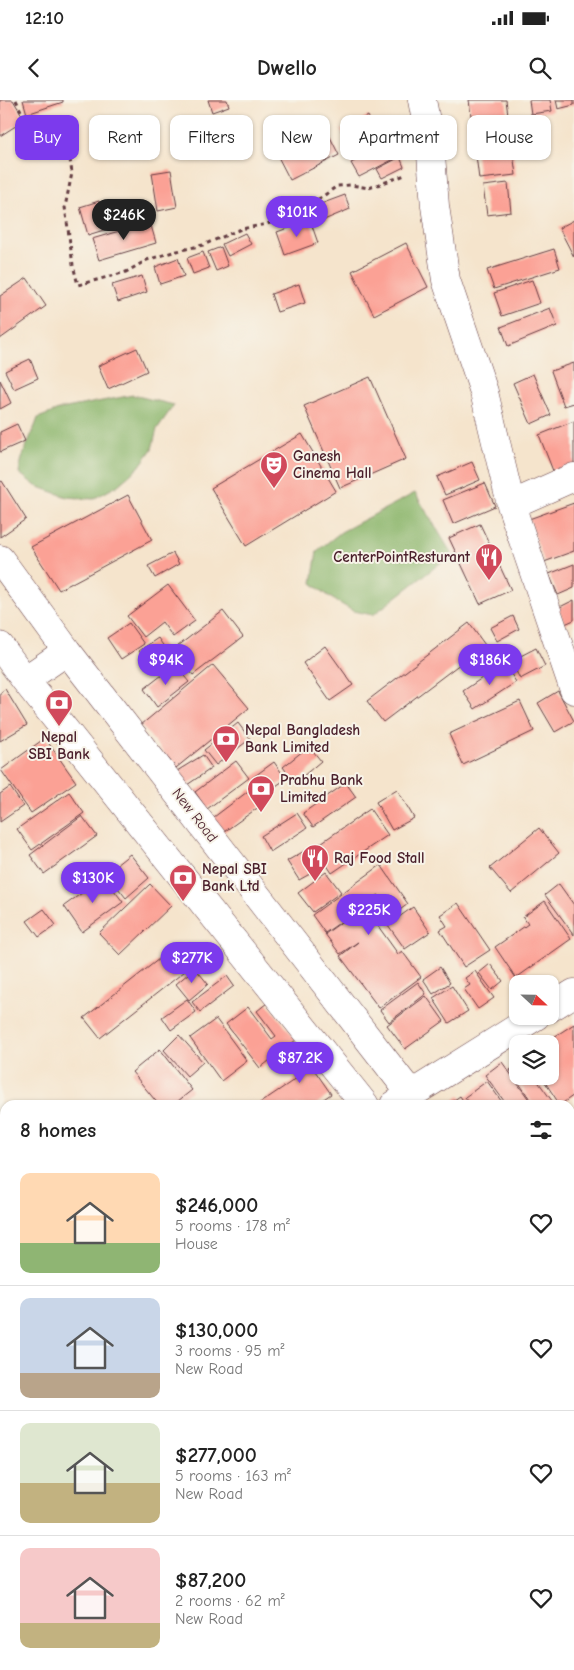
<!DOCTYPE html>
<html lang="en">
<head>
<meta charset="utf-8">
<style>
	body { margin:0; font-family:"Comic Neue",sans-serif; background:#f2f2f2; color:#222; height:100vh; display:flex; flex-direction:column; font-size:19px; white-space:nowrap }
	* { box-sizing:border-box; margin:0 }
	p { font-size:16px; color:#767676 }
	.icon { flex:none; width:28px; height:28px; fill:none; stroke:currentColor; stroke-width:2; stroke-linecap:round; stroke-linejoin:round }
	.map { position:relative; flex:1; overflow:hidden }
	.side { position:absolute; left:0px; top:1000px; width:575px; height:570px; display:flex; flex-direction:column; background:#fff; border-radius:15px 15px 0 0; box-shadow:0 1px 4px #0004 }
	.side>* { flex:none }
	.hud { position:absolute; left:15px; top:15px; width:545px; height:45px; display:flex; gap:10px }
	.needle { width:32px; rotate:112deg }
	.fabs { position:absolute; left:509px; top:875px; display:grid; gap:10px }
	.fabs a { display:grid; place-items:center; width:50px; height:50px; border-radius:10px; background:#fff; box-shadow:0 1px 4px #0004; font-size:25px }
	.price { position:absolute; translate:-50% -42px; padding:0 11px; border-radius:18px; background:#7c3aed; color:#fff; font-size:16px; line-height:32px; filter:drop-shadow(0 1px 2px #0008) }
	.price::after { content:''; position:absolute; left:50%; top:30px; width:15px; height:11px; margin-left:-8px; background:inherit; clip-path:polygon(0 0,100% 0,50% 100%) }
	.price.current { background:#222; color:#fff }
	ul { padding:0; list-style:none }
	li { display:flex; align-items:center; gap:15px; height:125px; padding:0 20px }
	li+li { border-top:1px solid #e0e0e0 }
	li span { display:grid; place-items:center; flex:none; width:140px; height:100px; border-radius:10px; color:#555 }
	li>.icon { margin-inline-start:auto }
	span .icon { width:60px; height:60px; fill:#fffc; stroke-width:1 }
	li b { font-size:21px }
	h2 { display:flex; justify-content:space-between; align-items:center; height:60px; padding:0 20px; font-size:21px }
	.pill { padding:0 18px; border-radius:10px; background:#fff; box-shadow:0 1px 4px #0004; font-size:18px; line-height:45px }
	.pill.current { background:#7c3aed; color:#fff }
	.status { display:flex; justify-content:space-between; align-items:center; height:35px; padding:0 25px; background:#fff; direction:ltr }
	.status svg { height:14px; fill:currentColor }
	header { display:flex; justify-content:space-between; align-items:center; height:65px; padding:0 20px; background:#fff; font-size:22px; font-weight:700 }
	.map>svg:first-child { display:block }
	.forest { fill:#8eb76e; stroke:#6c6b4c }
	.building { fill:#fba195 }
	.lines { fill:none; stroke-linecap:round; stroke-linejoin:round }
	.minor-casing { stroke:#643d43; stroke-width:29 }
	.path { stroke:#643d43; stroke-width:3; stroke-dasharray:4 4; stroke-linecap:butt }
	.minor { stroke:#fff; stroke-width:28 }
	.labels { text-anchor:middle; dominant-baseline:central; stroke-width:4; stroke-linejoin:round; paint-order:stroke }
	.poi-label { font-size:15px; font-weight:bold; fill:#4a1f2b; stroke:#f7f3e8; text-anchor:start }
	.street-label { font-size:15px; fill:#4a1f2b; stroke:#f7f3e8 }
</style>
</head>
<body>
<div class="status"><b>12:10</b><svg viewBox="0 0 49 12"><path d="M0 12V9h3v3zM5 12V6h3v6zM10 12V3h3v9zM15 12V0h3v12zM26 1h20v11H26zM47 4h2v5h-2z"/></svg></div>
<header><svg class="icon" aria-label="back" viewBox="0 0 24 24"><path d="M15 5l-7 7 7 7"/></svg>Dwello<svg class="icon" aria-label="search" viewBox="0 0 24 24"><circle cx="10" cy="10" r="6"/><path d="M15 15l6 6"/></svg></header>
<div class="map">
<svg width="574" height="1570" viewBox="0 0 574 1570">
	<rect width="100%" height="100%" fill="#f7f3e8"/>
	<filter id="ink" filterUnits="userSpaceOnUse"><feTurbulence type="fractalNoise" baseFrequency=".02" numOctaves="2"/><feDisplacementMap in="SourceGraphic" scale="10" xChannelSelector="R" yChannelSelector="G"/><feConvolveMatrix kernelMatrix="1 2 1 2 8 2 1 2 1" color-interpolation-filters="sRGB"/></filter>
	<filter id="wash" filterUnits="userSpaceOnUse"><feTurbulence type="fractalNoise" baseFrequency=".0096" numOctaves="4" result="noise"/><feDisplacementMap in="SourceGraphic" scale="20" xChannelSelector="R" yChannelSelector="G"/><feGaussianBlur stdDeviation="1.12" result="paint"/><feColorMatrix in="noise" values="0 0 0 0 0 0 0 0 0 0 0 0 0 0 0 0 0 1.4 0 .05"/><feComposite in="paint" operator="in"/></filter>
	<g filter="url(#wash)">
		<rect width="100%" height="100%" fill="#f5e4cc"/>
		<path class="forest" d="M 133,295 L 174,305 L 157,329 L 152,349 L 139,367 L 117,386 L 93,399 L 67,397 L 36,386 L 19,373 C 21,353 32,336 38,318 L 61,309 Z
			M 415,393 L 452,454 L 373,515 L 353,511 L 331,498 L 312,483 L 317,451 L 341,432 Z"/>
		<g id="blocks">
			<path class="building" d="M 0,0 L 13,0 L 25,20 L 0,36 Z
				M 23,0 L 63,0 L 63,2 L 27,14 Z
				M 208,0 L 227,0 L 229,6 L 212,12 Z
				M 469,0 L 506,0 L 516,75 L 479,79 Z
				M 529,0 L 550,0 L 552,11 L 531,14 Z
				M 556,0 L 574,0 L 574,5 L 558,9 Z
				M 368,16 L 378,35 L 387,30 L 392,40 L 352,61 L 347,51 L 361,44 L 351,49 L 341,30 Z
				M 323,23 L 339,55 L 290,80 L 273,47 Z
				M 392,41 L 400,56 L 359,77 L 351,63 Z
				M 400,57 L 404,67 L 382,78 L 377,69 Z
				M 171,70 L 177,107 L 158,111 L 152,73 Z
				M 508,83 L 511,112 L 487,115 L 483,86 Z
				M 345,95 L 350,109 L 324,120 L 318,105 Z
				M 99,101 L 107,129 L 88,135 L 80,107 Z
				M 310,120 L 318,143 L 285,155 L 277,132 Z
				M 574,120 L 574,157 L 559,128 Z
				M 150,122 L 156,143 L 99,160 L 92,139 Z
				M 245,133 L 251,144 L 228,156 L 222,144 Z
				M 406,143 L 428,187 L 374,215 L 352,171 Z
				M 221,147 L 228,166 L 216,171 L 208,152 Z
				M 554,149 L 560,168 L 494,189 L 487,170 Z
				M 203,152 L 209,168 L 193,174 L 187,158 Z
				M 178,158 L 184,176 L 160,184 L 155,167 Z
				M 142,176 L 147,192 L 118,202 L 112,185 Z
				M 27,178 L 46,206 L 0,239 L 0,196 Z
				M 532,180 L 540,203 L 502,216 L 494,193 Z
				M 299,184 L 305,203 L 277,212 L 271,194 Z
				M 550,208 L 557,226 L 508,246 L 501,227 Z
				M 137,248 L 147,271 L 108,289 L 98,266 Z
				M 30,259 L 38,278 L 14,289 L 5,271 Z
				M 574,263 L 574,303 L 564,306 L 551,271 Z
				M 533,274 L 551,315 L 531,324 L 513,283 Z
				M 370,277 L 406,359 L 340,388 L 304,306 Z
				M 0,280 L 11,303 L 0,309 Z
				M 574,321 L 574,368 L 555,376 L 539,335 Z
				M 17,324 L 25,341 L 0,352 L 0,332 Z
				M 302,334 L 336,391 L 246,446 L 211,388 Z
				M 472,362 L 480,380 L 445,395 L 437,377 Z
				M 2,381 L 26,419 L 0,437 L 0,382 Z
				M 485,383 L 495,406 L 453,424 L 443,400 Z
				M 128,395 L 152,440 L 59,490 L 31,447 Z
				M 574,403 L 574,451 L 544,462 L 529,419 Z
				M 480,424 L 511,490 L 480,504 L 449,438 Z
				M 173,453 L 179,464 L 155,478 L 148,466 Z
				M 574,464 L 574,488 L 558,495 L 549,474 Z
				M 168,485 L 195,521 L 173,537 L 162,522 L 143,537 L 127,516 Z
				M 574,500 L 574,520 L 565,524 L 558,508 Z
				M 223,511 L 243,537 L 193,575 L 173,550 Z
				M 513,516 L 519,529 L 497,541 L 490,528 Z
				M 129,523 L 144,544 L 121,559 L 107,538 Z
				M 469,523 L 485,545 L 383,622 L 367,601 Z
				M 158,538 L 173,560 L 156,573 L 139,551 Z
				M 325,546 L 353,585 L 330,601 L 303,563 Z
				M 536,548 L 545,566 L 520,579 L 511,561 Z
				M 504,563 L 516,582 L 475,609 L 463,591 Z
				M 175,565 L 189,582 L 157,607 L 144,589 Z
				M 213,565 L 249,608 L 176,668 L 141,625 Z
				M 5,589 L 27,625 L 0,641 L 0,593 Z
				M 558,591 L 574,621 L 555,632 L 538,603 Z
				M 520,601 L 534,631 L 463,665 L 449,634 Z
				M 238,623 L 250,639 L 216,665 L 204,650 Z
				M 45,638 L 76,682 L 31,713 L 1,670 Z
				M 309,646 L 321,661 L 295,683 L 283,667 Z
				M 203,655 L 212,668 L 187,685 L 177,671 Z
				M 236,661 L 249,678 L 207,709 L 195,692 Z
				M 274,662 L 286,679 L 263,695 L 252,678 Z
				M 346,683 L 356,697 L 313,727 L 303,713 Z
				M 10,687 L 23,706 L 0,722 L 0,694 Z
				M 251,689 L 263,704 L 221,734 L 210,720 Z
				M 397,689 L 414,718 L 392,730 L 376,702 Z
				M 69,692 L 84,713 L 32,750 L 17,729 Z
				M 370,709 L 388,735 L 332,773 L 315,747 Z
				M 297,713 L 307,728 L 270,752 L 261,736 Z
				M 82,716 L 97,736 L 44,774 L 30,755 Z
				M 539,728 L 559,753 L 511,793 L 490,768 Z
				M 306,750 L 317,770 L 299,780 L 287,761 Z
				M 130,754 L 149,778 L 126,798 L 106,773 Z
				M 381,765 L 408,804 L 378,826 L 398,854 L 402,851 L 421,877 L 379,908 L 340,856 L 358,842 L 340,854 L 325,834 L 379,795 L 325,833 L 312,815 Z
				M 326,772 L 341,792 L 313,812 L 298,793 Z
				M 104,777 L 123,802 L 82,832 L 64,806 Z
				M 150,784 L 171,806 L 120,855 L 99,833 Z
				M 559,784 L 574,805 L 574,835 L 545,795 Z
				M 545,801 L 571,839 L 516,878 L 495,847 L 528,824 L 523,817 Z
				M 458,803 L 490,850 L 464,867 L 440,830 L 447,826 L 440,815 Z
				M 413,807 L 430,832 L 405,849 L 388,825 Z
				M 44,809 L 56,825 L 39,837 L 27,821 Z
				M 178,844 L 194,864 L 100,938 L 84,918 Z
				M 490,864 L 503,881 L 492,890 L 479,873 Z
				M 440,867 L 450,883 L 433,894 L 423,879 Z
				M 195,868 L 208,884 L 189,900 L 176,884 Z
				M 475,871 L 494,898 L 478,909 L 464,889 L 470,885 L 465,878 Z
				M 227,876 L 234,886 L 200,912 L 192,902 Z
				M 418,882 L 426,894 L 389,922 L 380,910 Z
				M 452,886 L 468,911 L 449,923 L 433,898 Z
				M 426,896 L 444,921 L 405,949 L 387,925 Z
				M 187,899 L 196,912 L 171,930 L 162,917 Z
				M 267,903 L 296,940 L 260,968 L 226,924 L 248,907 L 272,939 L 276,936 L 257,911 Z
				M 216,919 L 247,961 L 221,981 L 190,938 Z
				M 574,924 L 574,995 L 560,1005 L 541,976 L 550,976 L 550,944 L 543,944 Z
				M 179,935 L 203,962 L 187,976 L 164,950 Z
				M 297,945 L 331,994 L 315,1005 L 257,1005 L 297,978 L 282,955 Z
				M 160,949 L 192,990 L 173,1005 L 159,1005 L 132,972 Z
				M 502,962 L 533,1005 L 507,1005 L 485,975 Z
				M 518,965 L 518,976 L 534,976 L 555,1005 L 534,1005 L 510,970 Z
				M 487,981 L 504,1005 L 471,1005 L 465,997 Z
				M 460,996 L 466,1005 L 447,1005 Z
				M 0,1059 L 5,1066 L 5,1079 L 0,1083 Z
				M 574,1073 L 574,1101 L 570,1096 L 570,1076 Z
				M 0,1088 L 5,1095 L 5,1111 L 0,1115 Z
				M 570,1130 L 574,1135 L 574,1173 L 570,1176 Z
				M 0,1132 L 5,1139 L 5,1213 L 0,1217 Z
				M 574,1208 L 574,1229 L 570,1223 L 570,1211 Z
				M 570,1244 L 574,1250 L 574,1290 L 570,1293 Z
				M 5,1252 L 5,1274 L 0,1266 L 0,1255 Z
				M 0,1273 L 5,1280 L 5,1309 L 2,1311 L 0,1308 Z
				M 5,1333 L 5,1382 L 0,1385 L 0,1336 Z
				M 573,1357 L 574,1358 L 574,1396 L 570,1390 L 570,1359 Z
				M 40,1565 L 69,1565 L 71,1570 L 37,1570 L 35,1567 Z
				M 139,1565 L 177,1565 L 170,1570 L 143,1570 Z
				M 310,1565 L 330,1565 L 334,1570 L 313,1570 Z
				M 417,1565 L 438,1565 L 441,1570 L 420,1570 Z"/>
		</g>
	</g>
	<g filter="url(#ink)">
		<use href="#blocks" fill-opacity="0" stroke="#643d43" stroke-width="1"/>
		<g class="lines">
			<g class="minor-casing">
				<path id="minor" d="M 422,0 L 430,42 L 435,106 L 446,180 L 484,292 L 511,405 L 574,590
					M 511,405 L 574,377
					M 0,459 L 67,551 L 411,994
					M 0,546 L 25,580 L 365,1005
					M 25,580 L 67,551
					M 550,908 L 574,893
					M 394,1005 L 536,916
					M 570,1049 L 574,1046
					M 0,1239 L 5,1234
					M 570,1329 L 574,1327
					M 0,1445 L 5,1443
					M 570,1459 L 574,1465
					M 107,1565 L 110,1570
					M 358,1565 L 361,1570
					M 228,1570 L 236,1565"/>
			</g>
			<path class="path" d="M 16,0 L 34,39 L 50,41 L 69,53 L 72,73 L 65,107 L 73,165 L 78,185 L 126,172 L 147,160 L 173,152 L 203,145 L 241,129 L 267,124 L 285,117 L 322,97 L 337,86 L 351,85 L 369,88 L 405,75"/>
			<use href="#minor" class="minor"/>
		</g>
	</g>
	<defs>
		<g id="theatre-pin" transform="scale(1.4375)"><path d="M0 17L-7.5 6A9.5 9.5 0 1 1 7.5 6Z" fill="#d1495b" stroke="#f7f3e8"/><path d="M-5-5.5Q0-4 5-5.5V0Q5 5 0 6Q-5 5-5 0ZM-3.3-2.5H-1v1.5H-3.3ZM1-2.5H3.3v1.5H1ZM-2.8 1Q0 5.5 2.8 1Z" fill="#fff"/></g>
		<g id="restaurant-pin" transform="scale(1.4375)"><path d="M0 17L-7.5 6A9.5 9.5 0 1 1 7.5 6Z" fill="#d1495b" stroke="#f7f3e8"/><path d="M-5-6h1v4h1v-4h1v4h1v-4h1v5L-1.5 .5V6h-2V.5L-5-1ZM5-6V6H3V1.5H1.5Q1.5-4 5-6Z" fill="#fff"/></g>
		<g id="bank-pin" transform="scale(1.4375)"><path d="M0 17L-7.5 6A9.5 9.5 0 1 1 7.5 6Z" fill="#d1495b" stroke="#f7f3e8"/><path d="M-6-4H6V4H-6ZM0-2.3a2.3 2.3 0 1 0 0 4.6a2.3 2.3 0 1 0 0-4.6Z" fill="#fff"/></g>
	</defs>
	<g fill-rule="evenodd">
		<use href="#theatre-pin" x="274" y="365"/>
		<use href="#restaurant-pin" x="489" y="457"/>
		<use href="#bank-pin" x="59" y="603"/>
		<use href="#bank-pin" x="226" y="639"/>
		<use href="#bank-pin" x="261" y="689"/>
		<use href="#restaurant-pin" x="315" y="758"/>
		<use href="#bank-pin" x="183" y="778"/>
	</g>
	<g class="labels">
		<g class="poi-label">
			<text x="293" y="356">Ganesh<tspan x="293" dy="17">Cinema Hall</tspan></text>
			<text x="470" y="457" text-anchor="end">CenterPointResturant</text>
			<text x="245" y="630">Nepal Bangladesh<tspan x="245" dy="17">Bank Limited</tspan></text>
			<text x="59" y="637" text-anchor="middle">Nepal<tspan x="59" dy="17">SBI Bank</tspan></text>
			<text x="280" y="680">Prabhu Bank<tspan x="280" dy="17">Limited</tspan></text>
			<text x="334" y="758">Raj Food Stall</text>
			<text x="202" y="769">Nepal SBI<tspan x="202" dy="17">Bank Ltd</tspan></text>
		</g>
		<g class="street-label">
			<text transform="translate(195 715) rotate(52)">New Road</text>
		</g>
	</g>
</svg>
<div class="fabs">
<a><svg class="needle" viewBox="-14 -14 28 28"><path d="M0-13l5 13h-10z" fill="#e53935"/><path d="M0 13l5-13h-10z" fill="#767676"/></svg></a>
<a><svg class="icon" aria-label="layers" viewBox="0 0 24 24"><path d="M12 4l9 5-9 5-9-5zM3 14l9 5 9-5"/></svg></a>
</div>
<b class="price" style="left:297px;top:138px">$101K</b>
<b class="price current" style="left:124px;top:141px">$246K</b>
<b class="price" style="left:166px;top:586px">$94K</b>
<b class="price" style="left:490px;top:586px">$186K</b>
<b class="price" style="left:93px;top:804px">$130K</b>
<b class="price" style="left:369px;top:836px">$225K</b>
<b class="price" style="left:192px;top:884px">$277K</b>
<b class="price" style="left:300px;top:984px">$87.2K</b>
<div class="hud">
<a class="pill current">Buy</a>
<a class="pill">Rent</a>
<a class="pill">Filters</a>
<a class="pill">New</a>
<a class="pill">Apartment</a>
<a class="pill">House</a>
</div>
<section class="side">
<h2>8 homes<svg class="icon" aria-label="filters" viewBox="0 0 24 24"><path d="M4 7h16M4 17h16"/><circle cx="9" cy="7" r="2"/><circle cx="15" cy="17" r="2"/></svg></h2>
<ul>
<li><span style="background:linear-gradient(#ffd9b3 70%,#8fb573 0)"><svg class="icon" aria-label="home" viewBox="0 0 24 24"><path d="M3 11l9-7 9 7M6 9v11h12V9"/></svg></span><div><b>$246,000</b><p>5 rooms · 178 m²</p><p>House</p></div><svg class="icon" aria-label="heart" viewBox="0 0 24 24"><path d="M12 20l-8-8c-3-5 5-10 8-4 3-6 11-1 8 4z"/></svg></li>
<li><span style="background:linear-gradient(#c9d6e8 75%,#b9a48a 0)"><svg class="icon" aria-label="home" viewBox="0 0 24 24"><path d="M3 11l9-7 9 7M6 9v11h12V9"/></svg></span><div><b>$130,000</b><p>3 rooms · 95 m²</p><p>New Road</p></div><svg class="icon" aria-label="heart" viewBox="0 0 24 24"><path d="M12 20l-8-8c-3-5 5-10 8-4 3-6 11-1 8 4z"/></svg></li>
<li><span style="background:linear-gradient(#dfe7d0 60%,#c2b280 0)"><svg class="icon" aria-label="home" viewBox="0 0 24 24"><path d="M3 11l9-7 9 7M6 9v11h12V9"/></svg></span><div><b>$277,000</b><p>5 rooms · 163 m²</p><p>New Road</p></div><svg class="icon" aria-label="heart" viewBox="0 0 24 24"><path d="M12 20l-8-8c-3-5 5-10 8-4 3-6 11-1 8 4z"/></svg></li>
<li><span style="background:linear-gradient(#f6c9c9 75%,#c2b280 0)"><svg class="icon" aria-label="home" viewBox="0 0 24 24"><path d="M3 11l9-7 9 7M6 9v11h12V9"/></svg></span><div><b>$87,200</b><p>2 rooms · 62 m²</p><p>New Road</p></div><svg class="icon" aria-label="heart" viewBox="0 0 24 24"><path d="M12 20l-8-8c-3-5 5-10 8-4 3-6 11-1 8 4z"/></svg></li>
</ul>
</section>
</div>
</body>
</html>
